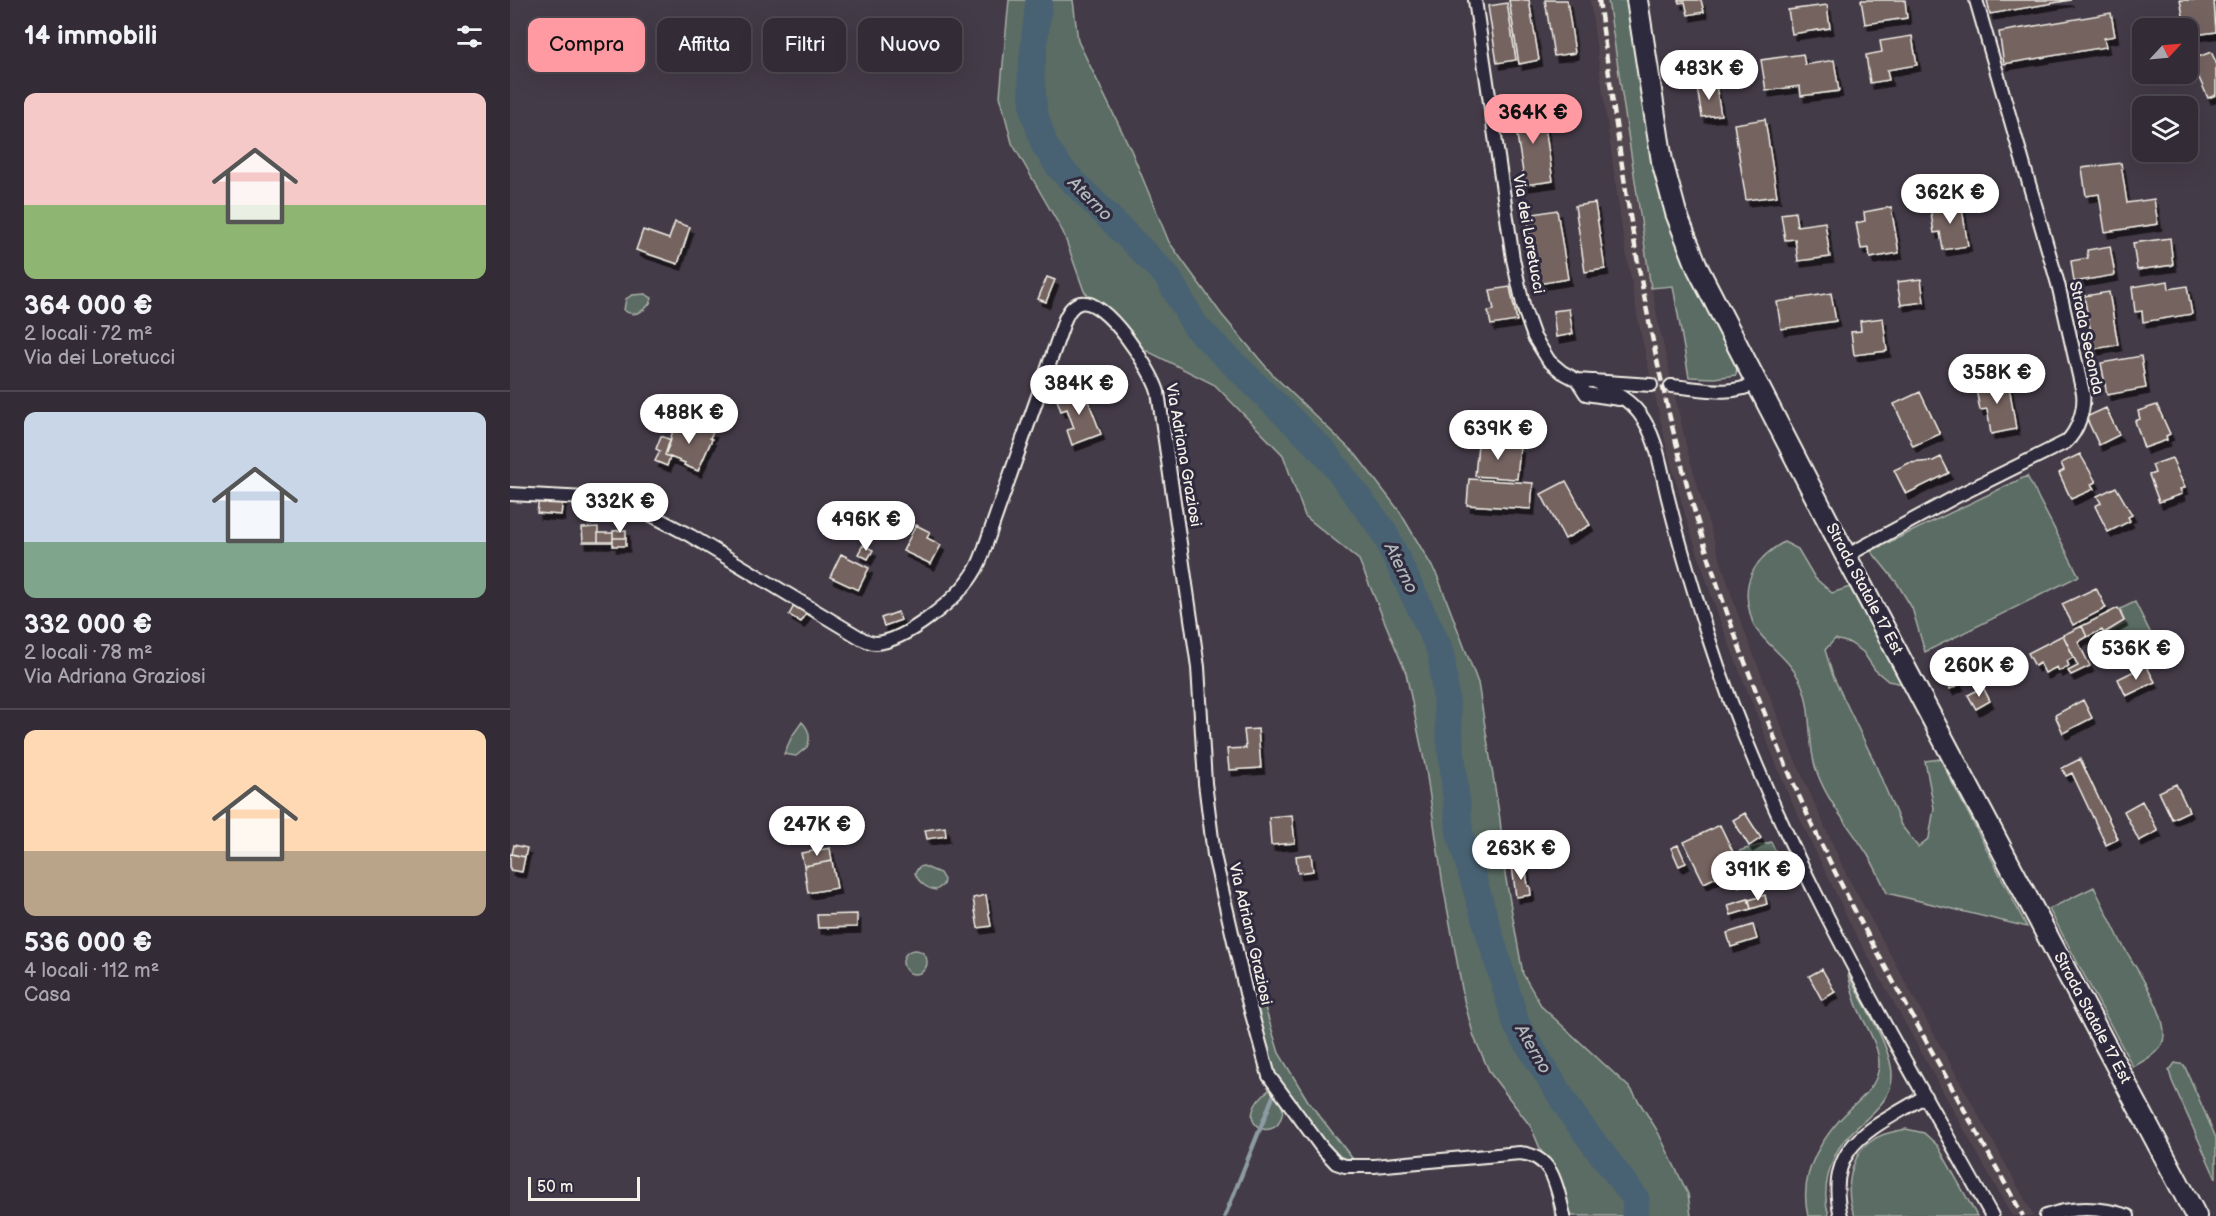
<!DOCTYPE html>
<html lang="it">
<head>
<meta charset="utf-8">
<style>
	body { margin:0; font-family:"Balsamiq Sans",sans-serif; background:#3e3842; color:#f1f3f6; height:100vh; display:flex; flex-direction:column; font-size:22px; white-space:nowrap }
	* { box-sizing:border-box; margin:0 }
	p { font-size:20px; color:#a9a7ad }
	.icon { flex:none; width:33px; height:33px; fill:none; stroke:currentColor; stroke-width:2; stroke-linecap:round; stroke-linejoin:round }
	.map { position:relative; flex:1; overflow:hidden }
	.panel { display:flex; flex-direction:column; background:#332c36; width:510px }
	.panel>* { flex:none }
	.hud { position:absolute; left:18px; top:18px; width:570px; height:54px; display:flex; gap:12px }
	.needle { width:39px; rotate:64deg }
	.tools { position:absolute; left:1622px; top:18px; display:grid; gap:12px }
	.tools a { display:grid; place-items:center; width:66px; height:66px; border-radius:12px; background:#332c36; box-shadow:0 6px 24px #0002,0 0 0 2px #4e4851; font-size:30px }
	.scale { position:absolute; left:18px; bottom:15px; width:112px; box-sizing:border-box; padding-left:6px; border:3px solid #f4f1e8; border-top:0; font-size:16px; line-height:21px; white-space:nowrap; color:#f4f1e8; -webkit-text-stroke:4px #2f2a3d; paint-order:stroke }
	.price { position:absolute; translate:-50% -51px; padding:0 14px; border-radius:21px; background:#fff; color:#222; font-size:20px; line-height:39px; filter:drop-shadow(0 2px 3px #0008) }
	.price::after { content:''; position:absolute; left:50%; top:36px; width:18px; height:14px; margin-left:-9px; background:inherit; clip-path:polygon(0 0,100% 0,50% 100%) }
	.price.on { background:#ff9aa2; color:#111 }
	ul { padding:0; list-style:none }
	li { display:grid; align-content:center; gap:12px; height:318px; padding:0 24px }
	li+li { border-top:2px solid #4e4851 }
	li span { display:grid; place-items:center; height:186px; border-radius:12px; color:#555 }
	li>.icon { margin-inline-start:auto }
	span .icon { width:108px; height:108px; fill:#fffc; stroke-width:1 }
	li b { font-size:26px }
	h2 { display:flex; justify-content:space-between; align-items:center; height:72px; padding:0 24px; font-size:26px }
	.pill { padding:0 21px; border-radius:12px; background:#332c36; box-shadow:0 6px 24px #0002,0 0 0 2px #4e4851; font-size:21px; line-height:54px }
	.pill.on { background:#ff9aa2; color:#111 }
	main { display:flex; flex:1; min-height:0 }
	.map>svg:first-child { display:block }
	.built { fill:#524750 }
	.green { fill:#5a6c64; stroke:#a7aea6; stroke-width:1.5 }
	.lines { fill:none; stroke-linecap:round; stroke-linejoin:round }
	.stream { stroke:#8d9ba2; stroke-width:4.5 }
	.river { stroke:#496273; stroke-width:27 }
	.building { fill:#746461; stroke:#f4f1e8; stroke-width:1.5; filter:url(#shadow) }
	.minor-casing { stroke:#f4f1e8; stroke-width:16 }
	.primary-casing { stroke:#f4f1e8; stroke-width:24 }
	.minor { stroke:#2f2a3d; stroke-width:12 }
	.primary { stroke:#2f2a3d; stroke-width:20 }
	.rail { stroke:#f4f1e8; stroke-width:4.5; stroke-dasharray:9 4.5; stroke-linecap:butt }
	.labels { text-anchor:middle; dominant-baseline:central; stroke-width:6; stroke-linejoin:round; paint-order:stroke }
	.street-label { font-size:16px; fill:#f4f1e8; stroke:#2f2a3d }
	.water-label { font-size:18px; font-style:italic; fill:#b0b8b9; stroke:#2f2a3d }
</style>
</head>
<body>
<main>
<section class="panel">
<h2>14 immobili<svg class="icon" aria-label="filters" viewBox="0 0 24 24"><path d="M4 7h16M4 17h16"/><circle cx="9" cy="7" r="2"/><circle cx="15" cy="17" r="2"/></svg></h2>
<ul>
<li><span style="background:linear-gradient(#f6c9c9 60%,#8fb573 0)"><svg class="icon" aria-label="home" viewBox="0 0 24 24"><path d="M3 11l9-7 9 7M6 9v11h12V9"/></svg></span><div><b>364 000 €</b><p>2 locali · 72 m²</p><p>Via dei Loretucci</p></div></li>
<li><span style="background:linear-gradient(#c9d6e8 70%,#7fa58c 0)"><svg class="icon" aria-label="home" viewBox="0 0 24 24"><path d="M3 11l9-7 9 7M6 9v11h12V9"/></svg></span><div><b>332 000 €</b><p>2 locali · 78 m²</p><p>Via Adriana Graziosi</p></div></li>
<li><span style="background:linear-gradient(#ffd9b3 65%,#b9a48a 0)"><svg class="icon" aria-label="home" viewBox="0 0 24 24"><path d="M3 11l9-7 9 7M6 9v11h12V9"/></svg></span><div><b>536 000 €</b><p>4 locali · 112 m²</p><p>Casa</p></div></li>
</ul>
</section>
<div class="map">
<svg width="1706" height="1216" viewBox="0 0 1706 1216">
	<defs>
		<filter id="shadow"><feDropShadow dx="3.5" dy="6" stdDeviation="0" flood-color="#0009"/></filter>
	</defs>
	<rect width="100%" height="100%" fill="#443b48"/>
	<filter id="ink" filterUnits="userSpaceOnUse"><feTurbulence type="fractalNoise" baseFrequency=".0167" numOctaves="2"/><feDisplacementMap in="SourceGraphic" scale="12" xChannelSelector="R" yChannelSelector="G"/><feConvolveMatrix kernelMatrix="1 2 1 2 8 2 1 2 1" color-interpolation-filters="sRGB"/></filter>
	<g filter="url(#ink)">
		<path class="built" d="M 1080,0 L 1099,0 L 1130,227 L 1149,326 L 1177,449 L 1196,515 L 1227,612 L 1281,751 L 1336,874 L 1524,1216 L 1502,1216 L 1343,929 L 1278,794 L 1209,618 L 1177,521 L 1158,453 L 1130,330 L 1112,229 Z"/>
		<path class="green" d="M 499,0 L 563,0 L 568,41 L 621,150 L 659,242 L 712,315 L 763,375 L 847,456 L 890,512 L 927,575 L 968,683 L 990,819 L 995,874 L 1013,974 L 1032,1007 L 1121,1089 L 1147,1130 L 1178,1194 L 1181,1216 L 1045,1216 L 1036,1163 L 1021,1127 L 980,1073 L 964,1037 L 954,1000 L 933,885 L 916,770 L 896,673 L 849,560 L 795,516 L 773,455 L 705,385 L 629,347 L 574,291 L 553,232 L 502,143 L 490,96 Z
			M 1098,0 L 1123,0 L 1142,139 L 1228,359 L 1226,375 L 1204,378 L 1179,377 L 1163,286 L 1141,288 Z
			M 135,294 L 142,298 C 139,309 124,319 114,310 L 116,299 L 122,295 Z
			M 1517,476 L 1569,576 L 1415,652 L 1402,608 L 1387,583 L 1361,551 Z
			M 1274,542 L 1288,549 L 1305,578 L 1322,593 L 1340,587 L 1393,684 L 1378,681 L 1365,670 L 1353,652 L 1340,643 L 1325,639 L 1315,650 L 1323,676 L 1363,759 L 1391,825 L 1408,847 L 1419,838 L 1424,808 L 1415,761 L 1430,759 L 1517,927 L 1377,893 C 1371,881 1366,868 1359,857 C 1342,829 1320,806 1308,775 C 1296,746 1304,710 1290,681 C 1280,660 1260,648 1246,629 C 1243,624 1241,618 1240,613 C 1230,580 1247,557 1274,542 Z
			M 1625,602 L 1645,642 L 1595,665 L 1582,640 L 1616,623 L 1610,609 Z
			M 292,722 C 299,729 301,738 297,747 L 286,756 L 274,754 L 282,736 Z
			M 1261,842 L 1279,878 C 1262,885 1246,880 1229,887 L 1223,884 C 1208,846 1237,851 1261,842 Z
			M 413,866 L 430,873 L 434,880 L 433,885 L 426,890 C 417,889 408,882 405,873 L 409,867 Z
			M 1584,887 C 1593,905 1602,924 1611,942 C 1622,963 1664,1021 1652,1044 C 1646,1055 1633,1061 1623,1067 L 1539,909 Z
			M393 962a12 12 0 1 1 24 0a12 12 0 1 1-24 0Z
			M 1338,975 C 1351,999 1382,1048 1382,1075 C 1383,1105 1349,1121 1333,1142 C 1325,1153 1321,1163 1318,1176 C 1315,1189 1315,1203 1319,1216 L 1298,1216 C 1288,1175 1310,1139 1339,1110 C 1353,1097 1367,1086 1369,1066 C 1370,1045 1354,1024 1347,1006 C 1343,996 1341,985 1338,975 Z
			M 753,1001 L 769,1053 L 798,1101 L 849,1167 L 832,1166 L 791,1112 L 761,1066 L 744,1002 Z
			M 1665,1063 L 1674,1065 L 1706,1138 L 1706,1179 L 1662,1081 L 1659,1071 Z
			M 760,1089 C 763,1094 768,1099 771,1104 C 773,1108 773,1114 771,1118 C 763,1144 718,1122 760,1089 Z
			M 1396,1129 L 1414,1133 L 1428,1146 L 1467,1216 L 1345,1216 C 1334,1193 1339,1158 1360,1142 C 1371,1133 1383,1132 1396,1129 Z"/>
		<g class="lines">
			<path class="stream" d="M 715,1216 L 764,1094"/>
			<path class="river" d="M 529,0 L 521,74 L 524,112 L 535,146 L 550,168 L 657,276 L 686,327 L 815,453 L 873,530 L 931,652 L 950,835 L 1007,1026 L 1064,1117 L 1126,1199 L 1125,1216"/>
		</g>
		<path class="building" d="M 999,0 L 1019,0 L 1029,60 L 1009,64 Z
			M 1035,0 L 1057,0 L 1065,53 L 1044,56 Z
			M 1168,0 L 1191,0 L 1194,12 L 1178,15 L 1175,2 L 1169,3 Z
			M 1351,0 L 1395,0 L 1397,18 L 1355,24 Z
			M 1477,0 L 1561,0 L 1480,14 Z
			M 1670,0 L 1704,0 L 1706,32 L 1677,36 Z
			M 997,3 L 1006,60 L 987,63 L 978,6 Z
			M 1317,5 L 1320,28 L 1282,34 L 1278,10 Z
			M 1601,13 L 1605,36 L 1594,38 L 1596,47 L 1494,64 L 1489,32 Z
			M 1402,36 L 1407,65 L 1377,70 L 1379,80 L 1360,83 L 1356,55 L 1372,52 L 1370,41 Z
			M 1701,52 L 1706,62 L 1706,95 L 1698,98 L 1681,60 Z
			M 1293,54 L 1295,65 L 1324,60 L 1329,91 L 1291,96 L 1290,86 L 1256,91 L 1251,60 Z
			M 1206,85 L 1211,115 L 1192,117 L 1187,88 Z
			M 1032,106 L 1043,181 L 1015,185 L 1003,110 Z
			M 1255,119 L 1267,196 L 1236,200 L 1224,124 Z
			M 1611,163 L 1617,203 L 1644,199 L 1648,224 L 1595,232 L 1589,194 L 1576,196 L 1572,168 Z
			M 1451,202 L 1458,246 L 1433,250 L 1430,232 L 1424,233 L 1420,207 Z
			M 1085,203 L 1095,269 L 1075,272 L 1065,206 Z
			M 1381,207 L 1389,253 L 1360,258 L 1359,248 L 1351,249 L 1346,223 L 1355,221 L 1354,212 Z
			M 1047,210 L 1058,279 L 1028,284 L 1017,215 Z
			M 1285,212 L 1287,226 L 1315,222 L 1320,257 L 1288,261 L 1285,239 L 1275,240 L 1271,214 Z
			M 165,222 L 180,227 L 168,264 L 126,250 L 133,230 L 159,239 Z
			M 1660,238 L 1663,265 L 1627,270 L 1623,243 Z
			M 1600,246 L 1605,275 L 1564,282 L 1561,261 L 1578,258 L 1577,250 Z
			M 537,277 L 545,280 L 536,302 L 528,299 Z
			M 1411,279 L 1414,302 L 1391,305 L 1387,282 Z
			M 1658,281 L 1659,289 L 1677,286 L 1682,314 L 1633,322 L 1632,311 L 1625,312 L 1622,287 Z
			M 1000,287 L 1007,321 L 981,325 L 978,311 L 984,310 L 980,290 Z
			M 1599,292 L 1608,345 L 1584,349 L 1574,296 Z
			M 1321,293 L 1326,321 L 1271,329 L 1267,302 Z
			M 1059,309 L 1063,334 L 1046,337 L 1043,311 Z
			M 1373,318 L 1377,351 L 1344,355 L 1341,332 L 1351,331 L 1350,321 Z
			M 1631,356 L 1636,388 L 1597,395 L 1591,363 Z
			M 1498,379 L 1506,429 L 1481,434 L 1477,409 L 1470,410 L 1465,384 Z
			M 573,387 L 591,434 L 562,445 L 557,430 L 564,428 L 557,409 L 551,411 L 546,397 Z
			M 1410,392 L 1430,434 L 1403,446 L 1384,404 Z
			M 1647,405 L 1660,434 L 1656,436 L 1657,440 L 1634,448 L 1625,421 L 1630,419 L 1628,411 Z
			M 1596,408 L 1609,435 L 1589,445 L 1576,417 Z
			M 166,422 L 181,428 L 183,424 L 203,432 L 200,438 L 202,439 L 188,471 L 174,465 L 175,463 L 155,455 Z
			M 151,436 L 161,440 L 155,455 L 160,457 L 157,466 L 145,461 L 150,451 L 146,449 Z
			M 968,444 L 1010,447 L 1007,479 L 965,476 Z
			M 1570,454 L 1586,482 L 1581,484 L 1584,489 L 1561,499 L 1549,473 L 1554,470 L 1551,463 Z
			M 1431,457 L 1439,473 L 1396,494 L 1384,470 L 1399,463 L 1423,461 Z
			M 1662,458 L 1675,488 L 1670,489 L 1672,494 L 1649,502 L 1639,475 L 1645,473 L 1642,465 Z
			M 959,479 L 1023,483 L 1021,509 L 957,505 Z
			M 1056,481 L 1080,525 L 1055,539 L 1031,494 Z
			M 1606,487 L 1622,515 L 1618,517 L 1620,521 L 1598,532 L 1585,506 L 1591,503 L 1587,496 Z
			M 29,497 L 53,499 L 51,515 L 27,513 Z
			M 406,525 L 420,532 L 417,538 L 431,545 L 421,564 L 393,551 Z
			M 88,527 L 88,542 L 73,542 L 72,528 Z
			M 116,530 L 116,538 L 103,538 L 103,531 Z
			M 88,533 L 103,533 L 103,542 L 88,542 Z
			M 103,538 L 116,538 L 116,546 L 103,546 Z
			M 353,545 L 363,550 L 358,559 L 348,554 Z
			M 331,554 L 359,568 L 348,590 L 320,577 Z
			M 1586,588 L 1596,608 L 1563,625 L 1552,604 Z
			M 285,604 L 298,611 L 291,622 L 279,615 Z
			M 1608,608 L 1614,621 L 1594,633 L 1592,630 L 1577,637 L 1572,626 Z
			M 388,612 L 391,620 L 374,626 L 371,618 Z
			M 1572,626 L 1577,637 L 1568,642 L 1580,666 L 1561,675 L 1558,671 L 1568,666 L 1553,635 Z
			M 1553,635 L 1564,657 L 1557,661 L 1559,666 L 1549,671 L 1547,667 L 1535,673 L 1530,663 L 1525,666 L 1518,653 Z
			M 1636,665 L 1645,682 L 1616,696 L 1608,679 Z
			M 1444,674 L 1450,684 L 1440,689 L 1434,679 Z
			M 1473,687 L 1480,701 L 1466,709 L 1458,695 Z
			M 1573,700 L 1582,718 L 1553,733 L 1545,715 Z
			M 748,729 L 751,768 L 719,770 L 717,749 L 736,748 L 734,730 Z
			M 1570,759 L 1608,839 L 1596,845 L 1562,773 L 1556,776 L 1552,768 Z
			M 1666,784 L 1679,811 L 1662,819 L 1649,792 Z
			M 1632,801 L 1648,831 L 1629,841 L 1614,811 Z
			M 1235,813 L 1251,838 L 1239,846 L 1223,820 Z
			M 782,815 L 785,843 L 761,845 L 759,817 Z
			M 1210,825 L 1223,852 L 1206,860 L 1213,874 L 1194,883 L 1174,842 Z
			M 435,827 L 436,836 L 417,839 L 415,830 Z
			M 4,845 L 17,848 L 15,857 L 2,854 Z
			M 1168,845 L 1176,863 L 1169,866 L 1161,848 Z
			M 320,848 L 322,861 L 294,866 L 291,853 Z
			M 0,854 L 15,857 L 12,872 L 0,870 Z
			M 801,854 L 803,871 L 788,873 L 786,856 Z
			M 1255,857 L 1263,875 L 1251,880 L 1243,863 Z
			M 322,861 L 327,888 L 298,893 L 294,866 Z
			M 1015,864 L 1018,886 L 1020,886 L 1021,895 L 1006,897 L 1002,866 Z
			M 476,895 L 481,926 L 468,928 L 463,898 Z
			M 1255,895 L 1257,904 L 1241,909 L 1239,900 Z
			M 1238,899 L 1241,909 L 1221,915 L 1218,905 Z
			M 347,914 L 347,927 L 308,928 L 307,915 Z
			M 1243,925 L 1247,939 L 1221,947 L 1217,933 Z
			M 1312,969 L 1325,992 L 1312,1000 L 1299,976 Z"/>
		<g class="lines">
			<g class="minor-casing">
				<path id="minor" d="M 965,0 L 1003,259 L 1014,309 L 1024,337 L 1039,361 L 1052,372 L 1067,380 L 1141,385
					M 1067,380 L 1076,394 L 1109,399
					M 1084,381 C 1100,391 1117,397 1129,413 C 1148,437 1151,472 1159,502 C 1170,546 1183,589 1197,633 C 1263,840 1377,1027 1482,1216
					M 1161,386 C 1189,388 1221,397 1246,383
					M 0,494 L 76,498 L 108,505 L 141,515 L 181,536 L 349,637 C 354,640 360,643 366,643 C 396,641 448,598 463,574 C 469,565 473,554 476,544 L 555,319 C 558,312 562,305 570,303 C 596,297 642,371 648,392 L 688,667 L 695,783 L 704,855 L 736,993 L 759,1076 L 812,1148 L 826,1163 L 835,1166 L 864,1166 L 1010,1153 C 1044,1156 1047,1188 1054,1216
					M 1336,556 L 1449,495 L 1556,442 C 1568,431 1575,409 1573,393 L 1548,284 L 1466,0
					M 1331,1216 C 1313,1143 1365,1128 1415,1096
					M 1536,1216 C 1564,1206 1590,1207 1618,1216"/>
			</g>
			<g class="primary-casing">
				<path id="primary" d="M 1127,0 L 1152,161 L 1166,213 L 1188,269 L 1336,556 L 1686,1216"/>
			</g>
			<use href="#minor" class="minor"/>
			<use href="#primary" class="primary"/>
			<path class="rail" d="M 1089,0 C 1109,152 1130,302 1168,450 C 1197,566 1239,679 1286,789 C 1319,865 1359,938 1399,1010 C 1437,1079 1475,1147 1513,1216"/>
		</g>
	</g>
	<g class="labels">
		<g class="street-label">
			<text transform="translate(1018 234) rotate(80)">Via dei Loretucci</text>
			<text transform="translate(1576 338) rotate(78)">Strada Seconda</text>
			<text transform="translate(673 455) rotate(80)">Via Adriana Graziosi</text>
			<text transform="translate(1354 589) rotate(62)">Strada Statale 17 Est</text>
			<text transform="translate(740 934) rotate(77)">Via Adriana Graziosi</text>
			<text transform="translate(1582 1018) rotate(62)">Strada Statale 17 Est</text>
		</g>
		<g class="water-label">
			<text transform="translate(580 199) rotate(45)">Aterno</text>
			<text transform="translate(891 568) rotate(64)">Aterno</text>
			<text transform="translate(1023 1049) rotate(60)">Aterno</text>
		</g>
	</g>
</svg>
<div class="tools">
<a><svg class="needle" viewBox="-14 -14 28 28"><path d="M0-13l5 13h-10z" fill="#e53935"/><path d="M0 13l5-13h-10z" fill="#a9a7ad"/></svg></a>
<a><svg class="icon" aria-label="layers" viewBox="0 0 24 24"><path d="M12 4l9 5-9 5-9-5zM3 14l9 5 9-5"/></svg></a>
</div>
<div class="scale">50 m</div>
<b class="price" style="left:1199px;top:101px">483K €</b>
<b class="price on" style="left:1023px;top:145px">364K €</b>
<b class="price" style="left:1440px;top:225px">362K €</b>
<b class="price" style="left:1487px;top:405px">358K €</b>
<b class="price" style="left:569px;top:416px">384K €</b>
<b class="price" style="left:179px;top:445px">488K €</b>
<b class="price" style="left:988px;top:461px">639K €</b>
<b class="price" style="left:110px;top:534px">332K €</b>
<b class="price" style="left:356px;top:552px">496K €</b>
<b class="price" style="left:1626px;top:681px">536K €</b>
<b class="price" style="left:1469px;top:698px">260K €</b>
<b class="price" style="left:307px;top:857px">247K €</b>
<b class="price" style="left:1011px;top:881px">263K €</b>
<b class="price" style="left:1248px;top:902px">391K €</b>
<div class="hud">
<a class="pill on">Compra</a>
<a class="pill">Affitta</a>
<a class="pill">Filtri</a>
<a class="pill">Nuovo</a>
</div>
</div>
</main>
</body>
</html>
